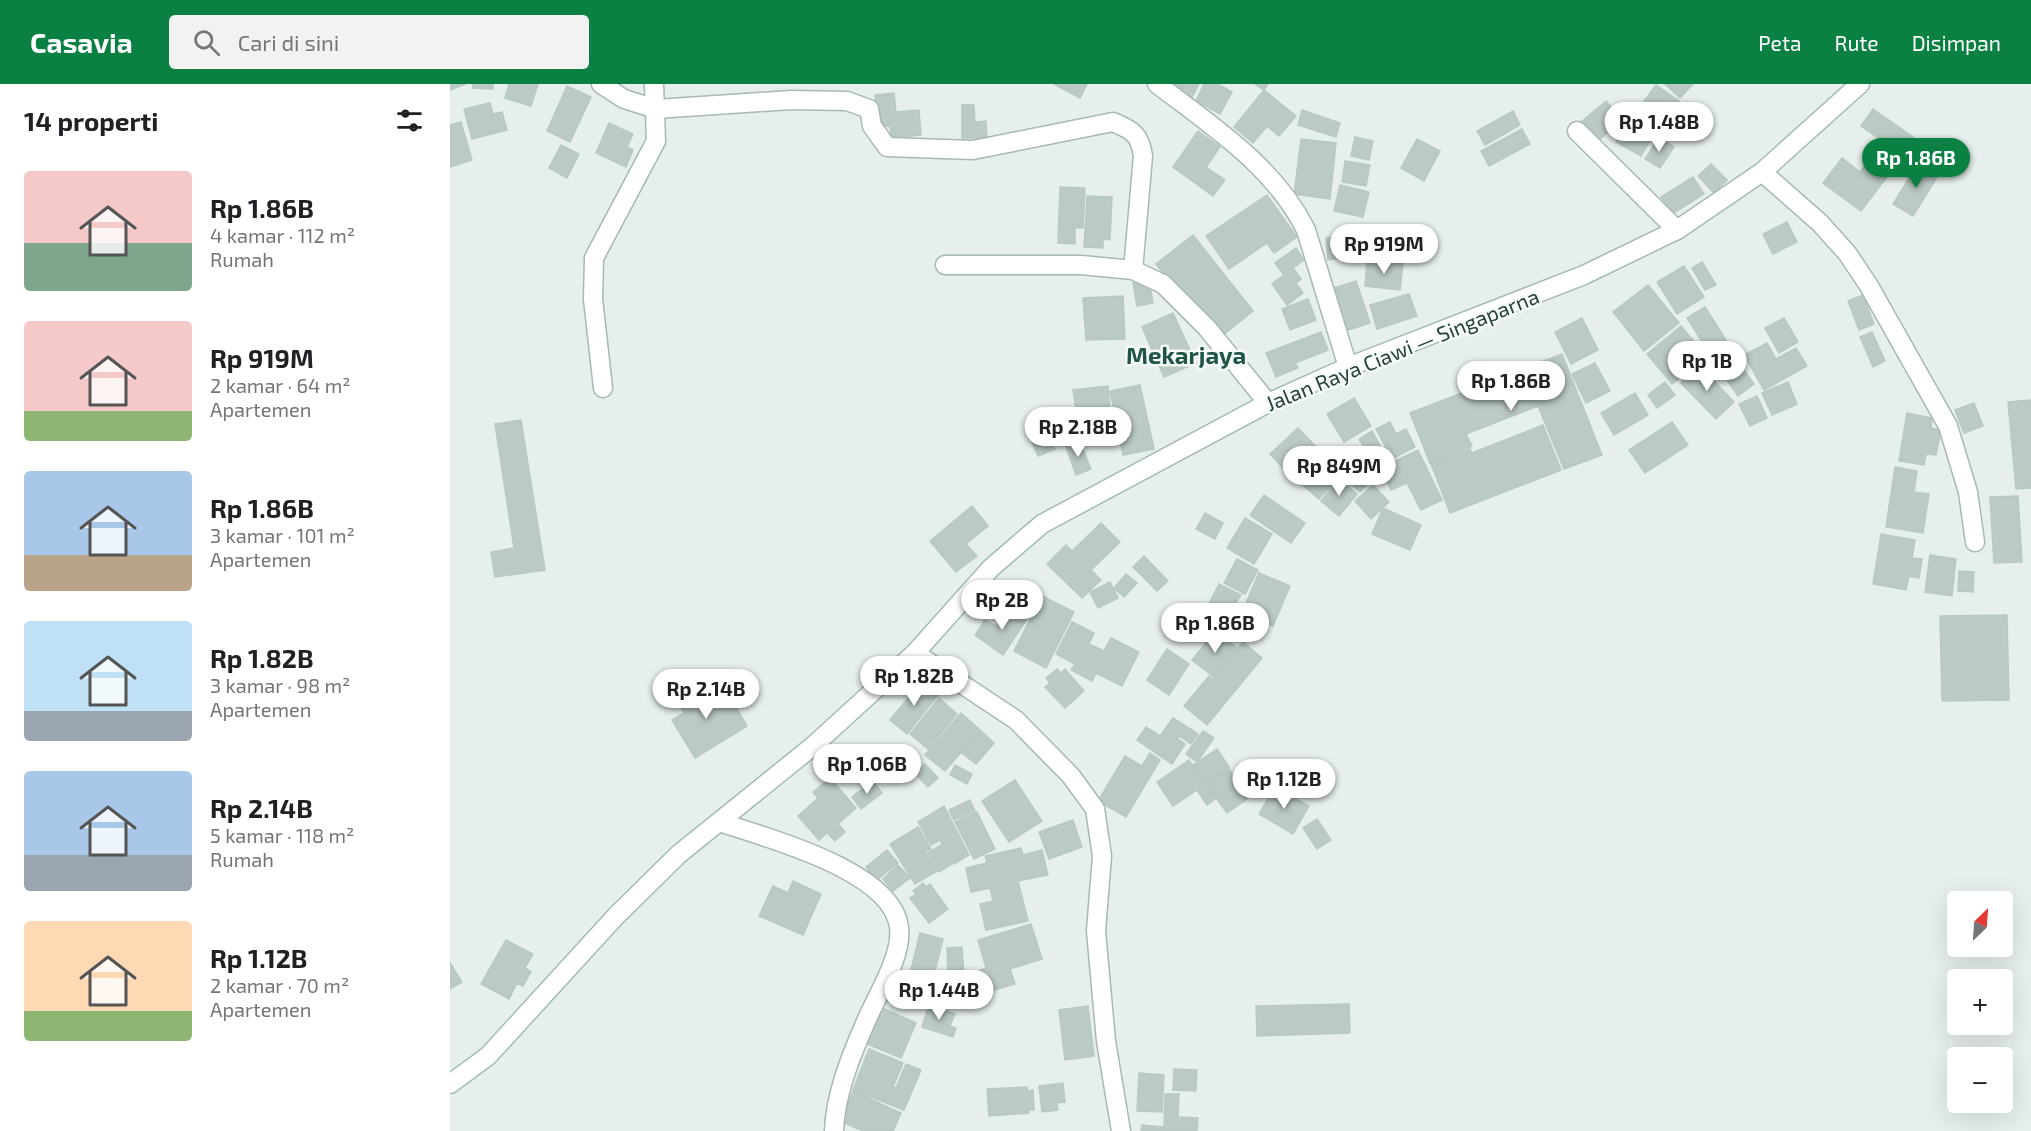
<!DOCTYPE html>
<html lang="id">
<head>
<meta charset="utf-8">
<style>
	body { margin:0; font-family:"Exo 2",sans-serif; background:#f2f2f2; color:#202124; height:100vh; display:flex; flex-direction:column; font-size:22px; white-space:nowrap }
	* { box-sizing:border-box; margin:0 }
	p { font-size:20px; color:#757577 }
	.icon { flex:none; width:33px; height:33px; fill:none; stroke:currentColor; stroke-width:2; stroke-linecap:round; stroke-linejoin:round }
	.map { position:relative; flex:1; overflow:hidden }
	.panel { display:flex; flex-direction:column; background:#fff; width:450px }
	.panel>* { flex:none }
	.needle { width:39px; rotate:25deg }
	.fabs { position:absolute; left:1497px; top:807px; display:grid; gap:12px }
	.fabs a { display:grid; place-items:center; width:66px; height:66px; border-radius:6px; background:#fff; box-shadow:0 6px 24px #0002; font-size:30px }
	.price { position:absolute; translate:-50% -51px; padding:0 14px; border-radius:21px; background:#fff; color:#222; font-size:20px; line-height:39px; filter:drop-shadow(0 2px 3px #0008) }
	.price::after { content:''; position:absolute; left:50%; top:36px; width:18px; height:14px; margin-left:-9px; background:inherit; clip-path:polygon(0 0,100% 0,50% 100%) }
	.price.current { background:#0b8043; color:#fff }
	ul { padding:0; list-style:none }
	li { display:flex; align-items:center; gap:18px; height:150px; padding:0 24px }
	li span { display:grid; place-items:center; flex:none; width:168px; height:120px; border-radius:6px; color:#555 }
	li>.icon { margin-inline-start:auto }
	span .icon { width:72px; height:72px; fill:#fffc; stroke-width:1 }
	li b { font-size:26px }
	h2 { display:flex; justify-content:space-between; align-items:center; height:72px; padding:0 24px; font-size:26px }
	header { display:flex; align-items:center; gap:36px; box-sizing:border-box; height:84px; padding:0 30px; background:#0b8043; color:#fff }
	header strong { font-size:28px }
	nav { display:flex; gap:33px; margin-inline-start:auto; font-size:21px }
	.search { width:420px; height:54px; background:#f2f2f2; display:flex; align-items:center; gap:15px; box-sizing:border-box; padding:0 21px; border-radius:6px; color:#757577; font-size:22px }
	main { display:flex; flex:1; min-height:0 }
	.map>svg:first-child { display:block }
	.building { fill:#bbcac4; stroke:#b8c9c2; stroke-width:1.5 }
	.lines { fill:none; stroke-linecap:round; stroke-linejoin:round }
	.street-casing { stroke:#a8b8b2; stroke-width:21 }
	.secondary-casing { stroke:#a4bbb3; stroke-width:21 }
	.street { stroke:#fff; stroke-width:18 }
	.secondary { stroke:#fff; stroke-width:18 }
	.labels { text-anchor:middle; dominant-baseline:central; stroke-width:5; stroke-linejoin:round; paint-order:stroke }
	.street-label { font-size:21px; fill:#24423a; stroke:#f7fbf9 }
	.quarter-label { font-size:24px; font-weight:bold; fill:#1f5548; stroke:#f7fbf9 }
</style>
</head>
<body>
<header>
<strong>Casavia</strong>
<div class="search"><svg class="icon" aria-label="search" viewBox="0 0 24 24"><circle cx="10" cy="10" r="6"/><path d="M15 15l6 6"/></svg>Cari di sini</div>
<nav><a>Peta</a><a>Rute</a><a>Disimpan</a></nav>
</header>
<main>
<section class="panel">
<h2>14 properti<svg class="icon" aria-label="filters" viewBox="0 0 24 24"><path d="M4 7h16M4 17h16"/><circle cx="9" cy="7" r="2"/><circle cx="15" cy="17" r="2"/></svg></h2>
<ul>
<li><span style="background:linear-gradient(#f6c9c9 60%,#7fa58c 0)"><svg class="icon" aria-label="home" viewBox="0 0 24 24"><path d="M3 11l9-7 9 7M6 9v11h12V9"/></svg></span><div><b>Rp 1.86B</b><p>4 kamar · 112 m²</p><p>Rumah</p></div></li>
<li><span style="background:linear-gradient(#f6c9c9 75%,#8fb573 0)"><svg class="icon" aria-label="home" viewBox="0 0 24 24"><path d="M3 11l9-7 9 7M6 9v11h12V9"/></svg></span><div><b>Rp 919M</b><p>2 kamar · 64 m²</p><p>Apartemen</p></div></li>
<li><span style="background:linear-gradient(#a9c7e8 70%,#b9a48a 0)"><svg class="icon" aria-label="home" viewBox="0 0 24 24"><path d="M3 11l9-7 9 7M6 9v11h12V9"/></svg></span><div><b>Rp 1.86B</b><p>3 kamar · 101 m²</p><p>Apartemen</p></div></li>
<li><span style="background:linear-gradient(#bfe0f5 75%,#9aa5b1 0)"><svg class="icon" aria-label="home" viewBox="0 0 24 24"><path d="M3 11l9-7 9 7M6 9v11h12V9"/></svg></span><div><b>Rp 1.82B</b><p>3 kamar · 98 m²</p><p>Apartemen</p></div></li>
<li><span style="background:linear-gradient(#a9c7e8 70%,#9aa5b1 0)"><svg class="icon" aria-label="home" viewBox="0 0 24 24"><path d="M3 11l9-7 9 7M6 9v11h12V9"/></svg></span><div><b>Rp 2.14B</b><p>5 kamar · 118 m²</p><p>Rumah</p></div></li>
<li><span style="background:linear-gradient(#ffd9b3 75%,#8fb573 0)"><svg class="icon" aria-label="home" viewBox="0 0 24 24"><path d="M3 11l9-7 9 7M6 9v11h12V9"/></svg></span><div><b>Rp 1.12B</b><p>2 kamar · 70 m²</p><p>Apartemen</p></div></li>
</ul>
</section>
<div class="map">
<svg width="1581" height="1047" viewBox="0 0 1581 1047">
	<rect width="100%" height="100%" fill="#e6efeb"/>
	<path class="building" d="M 0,0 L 16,0 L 0,6 Z
		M 23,0 L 43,0 L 43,5 L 23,4 Z
		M 59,0 L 88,0 L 81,22 L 55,14 Z
		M 604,0 L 637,0 L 630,14 Z
		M 718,0 L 749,0 L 742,13 Z
		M 754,0 L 768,0 L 782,8 L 770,30 L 746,17 Z
		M 805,0 L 818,0 L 814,6 Z
		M 1215,0 L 1243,0 L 1230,14 Z
		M 1206,1 L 1229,17 L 1217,34 L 1194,17 Z
		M 117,2 L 141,13 L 120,58 L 97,47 Z
		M 814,6 L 846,32 L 829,52 L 817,42 L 803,59 L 784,43 Z
		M 444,9 L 446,28 L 469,26 L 471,51 L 441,54 L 440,42 L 428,43 L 425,11 Z
		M 1156,17 L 1172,36 L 1148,57 L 1131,38 Z
		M 40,19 L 43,30 L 52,28 L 57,46 L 22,55 L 14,25 Z
		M 512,21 L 524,21 L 525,38 L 536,37 L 537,54 L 512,54 Z
		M 1187,22 L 1212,36 L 1191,72 L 1166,58 Z
		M 1423,25 L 1463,53 L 1451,70 L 1411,42 Z
		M 852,26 L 890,39 L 886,53 L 848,41 Z
		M 1063,27 L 1070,41 L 1035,61 L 1027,47 Z
		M 11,38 L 22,76 L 0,83 L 0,41 Z
		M 159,39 L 183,50 L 177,63 L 183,66 L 176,83 L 146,69 Z
		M 1072,45 L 1080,60 L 1039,82 L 1031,67 Z
		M 748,47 L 770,63 L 756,83 L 775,96 L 763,112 L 723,83 Z
		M 905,53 L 923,57 L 919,76 L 901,72 Z
		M 1209,53 L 1224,63 L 1210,84 L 1195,75 Z
		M 851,55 L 886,59 L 880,115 L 844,110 Z
		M 967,55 L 990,67 L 974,97 L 951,84 Z
		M 111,61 L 129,70 L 117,94 L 99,84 Z
		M 1392,74 L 1410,88 L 1417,78 L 1437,93 L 1411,127 L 1373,99 Z
		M 895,77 L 920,81 L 916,102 L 892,98 Z
		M 1469,78 L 1489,90 L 1463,132 L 1443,120 Z
		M 1261,80 L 1277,96 L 1264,109 L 1248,92 Z
		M 1243,93 L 1254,110 L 1222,130 L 1211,113 Z
		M 890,101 L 919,108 L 913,133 L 884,127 Z
		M 610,103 L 635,104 L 633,144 L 625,144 L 625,160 L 608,159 Z
		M 817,111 L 847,153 L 824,169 L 817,159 L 779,185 L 756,152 Z
		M 637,112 L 662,113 L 660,156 L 653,155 L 653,164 L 634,163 Z
		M 1337,138 L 1347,158 L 1323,170 L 1313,150 Z
		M 904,150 L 907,172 L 878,176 L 876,154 Z
		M 743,151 L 803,227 L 767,256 L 706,180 Z
		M 846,164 L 854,176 L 843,184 L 851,195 L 846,199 L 853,209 L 837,221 L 822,200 L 834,191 L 825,179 Z
		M 917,176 L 953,180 L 950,206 L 915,202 Z
		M 1252,178 L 1266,201 L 1255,206 L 1242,184 Z
		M 1234,182 L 1254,213 L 1227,230 L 1207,198 Z
		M 699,197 L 703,219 L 687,222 L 683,199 Z
		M 906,197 L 920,239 L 892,248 L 878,206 Z
		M 1198,201 L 1229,239 L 1194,267 L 1163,228 Z
		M 959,210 L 967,232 L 927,245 L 920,221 Z
		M 1413,211 L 1424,240 L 1409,246 L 1398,217 Z
		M 673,212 L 675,255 L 636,256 L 633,214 Z
		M 858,215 L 866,236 L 840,246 L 832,225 Z
		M 1255,223 L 1276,256 L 1258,267 L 1237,234 Z
		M 723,229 L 746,279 L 714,293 L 692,243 Z
		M 1132,234 L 1148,266 L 1121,280 L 1105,248 Z
		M 1334,234 L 1348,258 L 1329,269 L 1315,244 Z
		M 1231,242 L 1256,272 L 1222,300 L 1197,270 Z
		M 871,248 L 878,266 L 845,279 L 848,284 L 826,293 L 816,269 Z
		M 1422,248 L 1435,277 L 1423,283 L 1410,253 Z
		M 1317,259 L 1326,275 L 1346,264 L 1357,282 L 1314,306 L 1294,271 Z
		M 1112,270 L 1152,371 L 1114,385 L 1088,322 L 1016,350 L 1022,362 L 980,379 L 960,329 L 1012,309 L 1009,301 L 1032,292 L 1035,299 Z
		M 1287,276 L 1304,300 L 1288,312 L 1271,288 Z
		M 1145,279 L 1160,307 L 1136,319 L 1122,290 Z
		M 1249,281 L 1284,318 L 1266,335 L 1231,299 Z
		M 1215,298 L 1225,311 L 1207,324 L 1198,311 Z
		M 1338,298 L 1347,320 L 1322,331 L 1312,309 Z
		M 690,301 L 704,365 L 673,371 L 660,307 Z
		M 658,302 L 660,324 L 626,328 L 623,306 Z
		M 1185,309 L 1198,331 L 1164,351 L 1151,329 Z
		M 1307,312 L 1317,334 L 1300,342 L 1289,320 Z
		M 904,314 L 921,342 L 894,358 L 877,330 Z
		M 1581,316 L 1581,404 L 1566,405 L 1558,318 Z
		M 1524,319 L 1533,342 L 1514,349 L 1505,326 Z
		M 1457,329 L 1482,334 L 1481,344 L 1491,346 L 1486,371 L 1476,370 L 1474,381 L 1449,377 Z
		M 71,336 L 95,486 L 45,493 L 41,468 L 64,464 L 45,340 Z
		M 940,338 L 946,350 L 956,345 L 965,363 L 942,375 L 926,345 Z
		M 1222,338 L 1238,361 L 1195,389 L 1179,366 Z
		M 589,340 L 591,346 L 596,345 L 605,365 L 588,372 L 579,351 L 584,349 L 581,343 Z
		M 1093,341 L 1111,386 L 1000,429 L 981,380 L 1020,365 L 1022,369 Z
		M 848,344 L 873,370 L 844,396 L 820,370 Z
		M 922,347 L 939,377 L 926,384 L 909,355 Z
		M 630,358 L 641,385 L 626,391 L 616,363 Z
		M 968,366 L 992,416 L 971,426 L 957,399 L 941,406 L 930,384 Z
		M 905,370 L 927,390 L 910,408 L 888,389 Z
		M 870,377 L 888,394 L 869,415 L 850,399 Z
		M 1445,383 L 1467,387 L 1464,408 L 1479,410 L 1473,449 L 1436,443 Z
		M 889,395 L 907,410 L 889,432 L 871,417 Z
		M 923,401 L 939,418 L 921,435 L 905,417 Z
		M 814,411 L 855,439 L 841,459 L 800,431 Z
		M 1568,412 L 1572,478 L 1544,479 L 1540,413 Z
		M 522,422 L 538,442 L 516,460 L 527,472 L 506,488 L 480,457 Z
		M 933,424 L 971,441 L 960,466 L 922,450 Z
		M 755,429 L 773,439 L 765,455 L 746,445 Z
		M 795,434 L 822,450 L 804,480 L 777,464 Z
		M 651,439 L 670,458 L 641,486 L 651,496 L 632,514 L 597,480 L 616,461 L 622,467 Z
		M 1431,450 L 1465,456 L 1462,474 L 1472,475 L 1469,494 L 1459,492 L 1456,506 L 1423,500 Z
		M 1480,471 L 1506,475 L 1502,512 L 1475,508 Z
		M 694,472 L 718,497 L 707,507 L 683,483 Z
		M 787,475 L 808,486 L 795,510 L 774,499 Z
		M 1509,487 L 1524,488 L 1523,508 L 1508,507 Z
		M 809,489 L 840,502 L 823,542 L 792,528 Z
		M 676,490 L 687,499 L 674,513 L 664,504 Z
		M 660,498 L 668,514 L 648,524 L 640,508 Z
		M 769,500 L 791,511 L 772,539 L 754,530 Z
		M 592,512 L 624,528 L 596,584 L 564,567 Z
		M 559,524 L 577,535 L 553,571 L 525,551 L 535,536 L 546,542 Z
		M 1557,531 L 1559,616 L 1492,617 L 1490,532 Z
		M 622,538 L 644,549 L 639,560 L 654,567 L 661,554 L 689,568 L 672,602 L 646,589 L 642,597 L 621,586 L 625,580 L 606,570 Z
		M 766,547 L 787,564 L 764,593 L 742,576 Z
		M 793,558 L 812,574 L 757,641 L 734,622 L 759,592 L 763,595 Z
		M 717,565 L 739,580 L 719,611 L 697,596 Z
		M 607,585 L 611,589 L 615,585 L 634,607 L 615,624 L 595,603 L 600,599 L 596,594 Z
		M 256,597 L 270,621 L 281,615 L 297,642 L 245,674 L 222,636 L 234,629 L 226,614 Z
		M 472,597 L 489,610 L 457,650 L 440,636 Z
		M 489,614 L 507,630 L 478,665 L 460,650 Z
		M 511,629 L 530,646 L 495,687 L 475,671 Z
		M 723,634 L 748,650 L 741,660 L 729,652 L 727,654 L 735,660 L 722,680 L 687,656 L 696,643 L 710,652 Z
		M 531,647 L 544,659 L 526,680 L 512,669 Z
		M 753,647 L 764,654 L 747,678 L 736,670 Z
		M 767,665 L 779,683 L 756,699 L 743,681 Z
		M 700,669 L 710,676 L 676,733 L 648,717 L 675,672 L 692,682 Z
		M 739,676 L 765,715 L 757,721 L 747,706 L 723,722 L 707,698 Z
		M 475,680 L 488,694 L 478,703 L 465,689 Z
		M 505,681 L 522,690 L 517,700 L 500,691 Z
		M 779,685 L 788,698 L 765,713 L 757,700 Z
		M 380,694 L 406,724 L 388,740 L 395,748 L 385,757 L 377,749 L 369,756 L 348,732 L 368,714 L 363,708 Z
		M 565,696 L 592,737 L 559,758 L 532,717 Z
		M 423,697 L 432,709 L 411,725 L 402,713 Z
		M 787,700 L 797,715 L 777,729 L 766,714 Z
		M 825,703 L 859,722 L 843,750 L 809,730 Z
		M 520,716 L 525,727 L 504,736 L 499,726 Z
		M 494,722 L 519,771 L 504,780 L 490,756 L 481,761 L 468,738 Z
		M 527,728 L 545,765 L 524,775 L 505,738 Z
		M 867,735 L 881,756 L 867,765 L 853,744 Z
		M 623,736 L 632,763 L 599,775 L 589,748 Z
		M 468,743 L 481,765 L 475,768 L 487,787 L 465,800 L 440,760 Z
		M 491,761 L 502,780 L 489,788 L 478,769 Z
		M 571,764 L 573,771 L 592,766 L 598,791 L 568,797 L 578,837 L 536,846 L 530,820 L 543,817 L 540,804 L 521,808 L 516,784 L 537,779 L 535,772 Z
		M 437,766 L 448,779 L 427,796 L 416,783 Z
		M 448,781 L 460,794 L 443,807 L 433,795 Z
		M 343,797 L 371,810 L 353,851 L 309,832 L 323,802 L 338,809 Z
		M 473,799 L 476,803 L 480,800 L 498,825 L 479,839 L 460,814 L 466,810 L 463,807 Z
		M 581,840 L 592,875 L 560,885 L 565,900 L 527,911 L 520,890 L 536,884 L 528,856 Z
		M 470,849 L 493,855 L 484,891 L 461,886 Z
		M 56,856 L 83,870 L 75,884 L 81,888 L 73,902 L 67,899 L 59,915 L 31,900 Z
		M 512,863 L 514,891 L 498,892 L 497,864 Z
		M 0,879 L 12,898 L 0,905 Z
		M 899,920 L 900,949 L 807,952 L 806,922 Z
		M 479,921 L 505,930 L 500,942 L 506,944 L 503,953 L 472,943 Z
		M 638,922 L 644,972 L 615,976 L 609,926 Z
		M 430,923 L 466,939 L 451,974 L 415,959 Z
		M 419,965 L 453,979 L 443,1003 L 446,1004 L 456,980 L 471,986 L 454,1026 L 403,1006 Z
		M 724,985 L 747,986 L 746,1007 L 723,1006 Z
		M 689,989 L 714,991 L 712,1028 L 687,1027 Z
		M 613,999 L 615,1018 L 607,1019 L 608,1026 L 592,1028 L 589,1002 Z
		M 577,1003 L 577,1007 L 583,1006 L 584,1026 L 578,1026 L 579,1029 L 539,1032 L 537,1005 Z
		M 403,1007 L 451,1029 L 443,1047 L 413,1047 L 390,1037 Z
		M 715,1010 L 729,1010 L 728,1033 L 748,1034 L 747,1047 L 691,1047 L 692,1041 L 714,1043 Z"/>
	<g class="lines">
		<g class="street-casing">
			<path id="street" d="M 151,0 L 174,15 L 206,25 L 341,16 L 397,17 L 419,25 L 422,42 L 437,63 L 523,66 L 663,38 C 682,46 690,50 693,72 L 683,186
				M 707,0 C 762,42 825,83 856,146 L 898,283
				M 1127,47 L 1227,146
				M 1312,88 L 1370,139 L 1397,169 L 1419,202 L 1498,342 L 1518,408 L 1525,458
				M 495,181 L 631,181 L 683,186 L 713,200 L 757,244 L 818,319
				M 153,304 L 143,215 L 144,174 L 206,57 L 204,0
				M 465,569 L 566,636 L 621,692 L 645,725 L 652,772 L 646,847 L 656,957 L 671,1047
				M 270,738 C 316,754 442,786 449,843 C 453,873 425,914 414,942 C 400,974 385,1012 384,1047"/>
		</g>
		<g class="secondary-casing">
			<path id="secondary" d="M 0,1000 L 38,972 L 166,832 L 229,770 L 363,662 L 465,569 L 541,484 L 592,440 L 818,319 L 898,283 L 1134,191 L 1227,146 L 1312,88 L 1410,0"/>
		</g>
		<use href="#street" class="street"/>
		<use href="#secondary" class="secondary"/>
	</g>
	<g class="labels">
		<g class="street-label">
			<text transform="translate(952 265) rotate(-22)">Jalan Raya Ciawi — Singaparna</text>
		</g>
		<g class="quarter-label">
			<text x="736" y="270">Mekarjaya</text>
		</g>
	</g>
</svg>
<div class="fabs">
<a><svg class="needle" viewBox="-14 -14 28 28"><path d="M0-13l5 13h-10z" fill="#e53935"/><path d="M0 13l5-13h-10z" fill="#757577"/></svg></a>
<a>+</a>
<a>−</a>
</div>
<b class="price" style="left:1209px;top:69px">Rp 1.48B</b>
<b class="price current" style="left:1466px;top:105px">Rp 1.86B</b>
<b class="price" style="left:934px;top:191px">Rp 919M</b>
<b class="price" style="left:1257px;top:308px">Rp 1B</b>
<b class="price" style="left:1061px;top:328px">Rp 1.86B</b>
<b class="price" style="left:628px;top:374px">Rp 2.18B</b>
<b class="price" style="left:889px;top:413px">Rp 849M</b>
<b class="price" style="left:552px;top:547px">Rp 2B</b>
<b class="price" style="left:765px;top:570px">Rp 1.86B</b>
<b class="price" style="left:464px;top:623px">Rp 1.82B</b>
<b class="price" style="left:256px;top:636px">Rp 2.14B</b>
<b class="price" style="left:417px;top:711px">Rp 1.06B</b>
<b class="price" style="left:834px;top:726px">Rp 1.12B</b>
<b class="price" style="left:489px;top:937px">Rp 1.44B</b>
</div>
</main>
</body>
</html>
